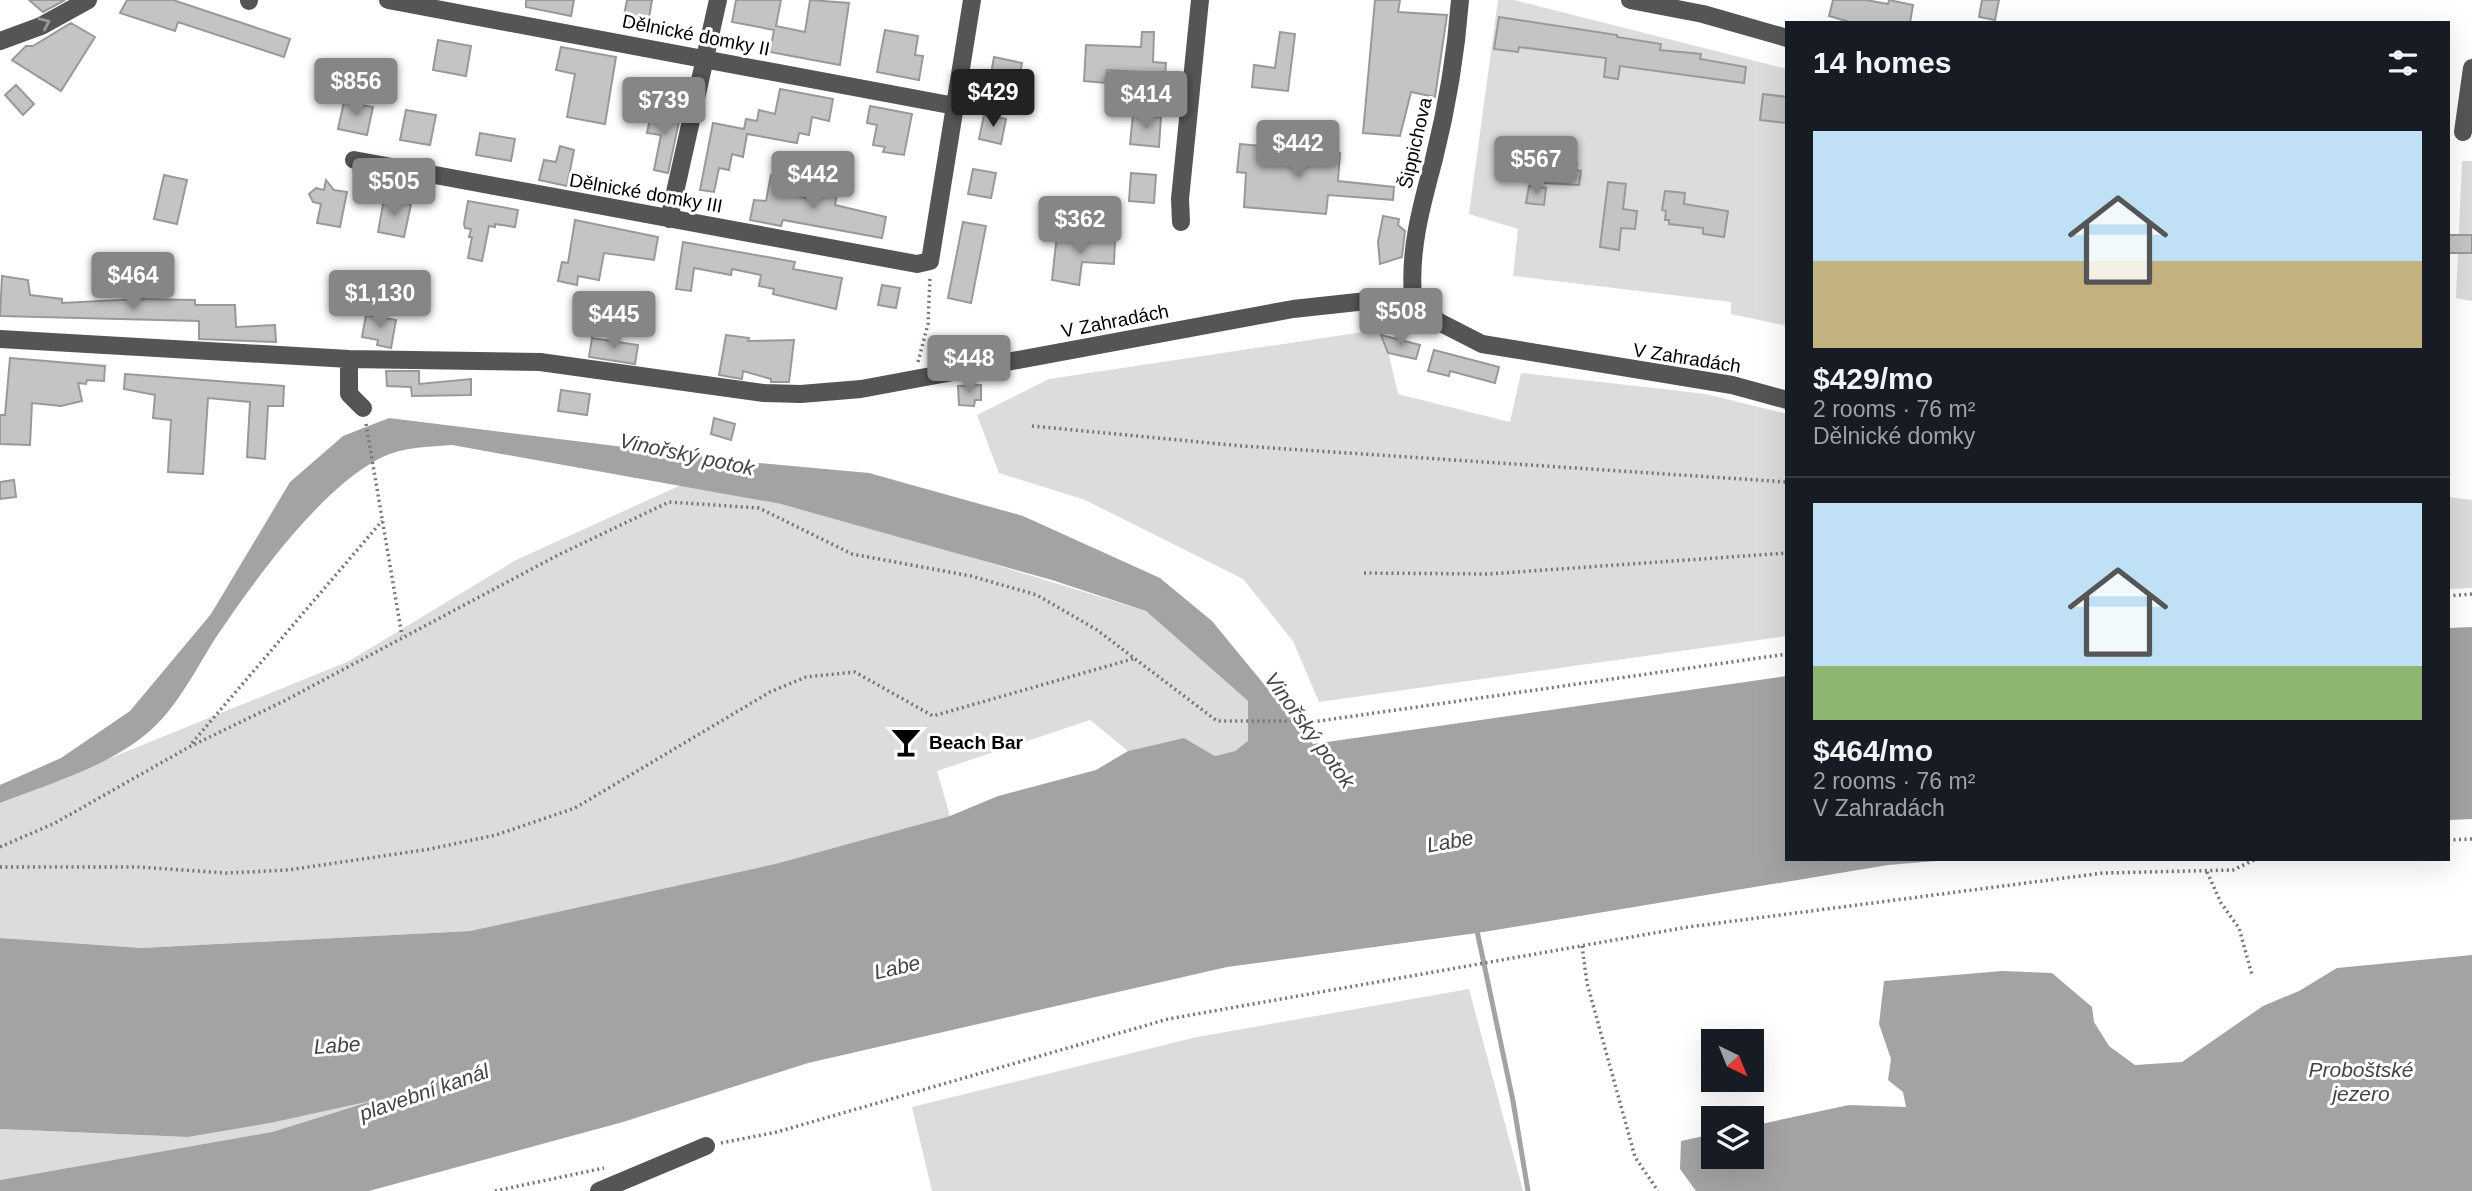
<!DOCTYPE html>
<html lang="en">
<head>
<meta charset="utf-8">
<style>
	body { margin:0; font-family:Arial,sans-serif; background:#242831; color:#f1f3f6; height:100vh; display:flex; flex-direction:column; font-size:26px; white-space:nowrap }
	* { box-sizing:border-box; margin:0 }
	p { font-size:23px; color:#9ea1a6 }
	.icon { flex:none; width:38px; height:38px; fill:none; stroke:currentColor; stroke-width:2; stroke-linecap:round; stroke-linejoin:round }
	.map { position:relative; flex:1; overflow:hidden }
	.sheet { position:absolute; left:1785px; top:21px; width:665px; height:840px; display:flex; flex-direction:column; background:#171b24; border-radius:0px; box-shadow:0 7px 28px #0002 }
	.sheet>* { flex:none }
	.needle { width:46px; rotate:137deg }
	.fabs { position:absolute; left:1701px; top:1029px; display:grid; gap:14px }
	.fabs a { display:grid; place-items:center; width:63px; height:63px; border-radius:0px; background:#171b24; box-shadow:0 7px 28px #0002; font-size:35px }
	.price { position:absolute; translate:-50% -60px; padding:0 16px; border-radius:7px; background:#858687; color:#fff; font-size:23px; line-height:46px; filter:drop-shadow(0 2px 4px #0008) }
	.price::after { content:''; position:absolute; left:50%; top:42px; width:21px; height:16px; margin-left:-10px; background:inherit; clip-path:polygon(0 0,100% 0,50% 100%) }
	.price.on { background:#222; color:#fff }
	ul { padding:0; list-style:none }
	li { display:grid; align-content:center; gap:14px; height:371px; padding:0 28px }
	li+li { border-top:2px solid #363941 }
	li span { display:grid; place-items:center; height:217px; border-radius:0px; color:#555 }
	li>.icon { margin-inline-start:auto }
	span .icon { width:126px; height:126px; fill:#fffc; stroke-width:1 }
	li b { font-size:30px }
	h2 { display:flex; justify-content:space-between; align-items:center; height:84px; padding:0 28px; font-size:30px }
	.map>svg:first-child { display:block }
	.green { fill:#dcdcdc }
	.water { fill:#a3a3a3 }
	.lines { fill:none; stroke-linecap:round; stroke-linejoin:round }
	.stream { stroke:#a3a3a3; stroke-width:5 }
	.building { fill:#c4c4c4; stroke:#999; stroke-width:2 }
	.path { stroke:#777; stroke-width:3.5; stroke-dasharray:2 3.5; stroke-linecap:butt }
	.minor { stroke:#555; stroke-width:18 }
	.oneway { stroke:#999 }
	.labels { text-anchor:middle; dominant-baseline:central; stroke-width:6; stroke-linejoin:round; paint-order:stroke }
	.street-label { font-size:19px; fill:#000; stroke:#fff }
	.poi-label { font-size:19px; font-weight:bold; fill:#000; stroke:#fff; text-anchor:start }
	.water-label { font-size:21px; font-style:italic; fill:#444; stroke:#fff }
</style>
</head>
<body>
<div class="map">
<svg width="2472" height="1191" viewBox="0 0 2472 1191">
	<rect width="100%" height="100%" fill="#fff"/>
	<path class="green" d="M 1498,0 L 1514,0 L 1787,69 L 1787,326 L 1731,314 L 1731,302 L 1513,276 L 1518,229 L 1469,214 Z
		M 2462,161 L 2472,161 L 2472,301 L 2456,298 Z
		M 1383,329 L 1398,394 L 1510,422 L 1521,373 L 1706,394 L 1787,414 L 1787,636 L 1319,702 L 1293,641 L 1243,579 L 1085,500 L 999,473 L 977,415 L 1049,379 Z
		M 681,485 L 781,504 L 879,529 L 1146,611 L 1248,701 L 1248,742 L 1235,751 L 1215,756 L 1184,738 L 1128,751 L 1090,720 L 937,771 L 950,816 L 775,864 L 470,931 L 141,948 L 0,938 L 0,803 L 349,661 L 516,560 Z
		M 2448,497 L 2472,500 L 2472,588 L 2448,589 Z
		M 1469,989 L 1523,1191 L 932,1191 L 912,1107 L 1197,1037 Z
		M 388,1096 L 272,1132 L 0,1180 L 0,1129 L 188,1137 L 270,1123 Z"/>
	<path class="water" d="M 389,418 L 738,461 L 869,473 L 1023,516 L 1160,578 L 1212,621 L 1313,744 L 1787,676 L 1787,859 L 1960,859 L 1888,865 L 1477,933 L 1227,967 L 808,1063 L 623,1122 L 369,1191 L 0,1191 L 0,1180 L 272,1132 L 375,1100 L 270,1123 L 188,1137 L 0,1129 L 0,938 L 141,948 L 470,931 L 775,864 L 950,816 L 998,796 L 1096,770 L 1128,751 L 1184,738 L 1215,756 L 1235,751 L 1248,741 L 1248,701 L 1146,611 L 1052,580 L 781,504 L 452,445 C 426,447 398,447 375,461 C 315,495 251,585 213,642 C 192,676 173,715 140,739 C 100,769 46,785 0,803 L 0,785 L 61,758 L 130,711 L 211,614 L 290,482 L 343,436 Z
		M 2472,627 L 2472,819 L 2448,820 L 2448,628 Z
		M 2472,955 L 2472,1191 L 1696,1191 L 1680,1169 L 1681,1141 L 1713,1134 L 1713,1157 L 1752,1157 L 1752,1126 L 1849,1105 L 1906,1107 L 1903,1092 L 1888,1080 L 1891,1059 L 1879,1024 L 1884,981 L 2002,971 L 2052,973 L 2092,1007 L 2094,1022 L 2109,1046 L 2135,1065 L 2182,1062 L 2263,1006 L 2299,991 L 2337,968 Z"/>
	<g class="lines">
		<path class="stream" d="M 1476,926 L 1513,1101 L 1528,1191"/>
	</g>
	<path class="building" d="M 29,0 L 65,0 L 43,12 Z
		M 127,0 L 173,0 L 290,39 L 284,57 L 178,22 L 175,31 L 120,13 Z
		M 526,0 L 574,0 L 571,16 L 526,7 Z
		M 627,0 L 652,0 L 647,30 L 622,25 Z
		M 736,0 L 781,0 L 776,26 L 805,32 L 810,0 L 849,3 L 840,65 L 770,52 L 774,30 L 732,22 Z
		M 1375,0 L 1400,0 L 1398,12 L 1447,15 L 1435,97 L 1411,92 L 1400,136 L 1363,133 Z
		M 1833,0 L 1866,0 L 1888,4 L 1889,0 L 1913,5 L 1910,23 L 1853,23 L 1829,16 Z
		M 1982,0 L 1999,0 L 1995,20 L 1979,17 Z
		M 1499,17 L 1617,35 L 1617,37 L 1661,44 L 1660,50 L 1701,54 L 1700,59 L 1746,67 L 1744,83 L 1620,66 L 1618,79 L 1604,77 L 1606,58 L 1519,47 L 1518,52 L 1494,49 Z
		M 71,23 L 95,37 L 61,91 L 12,60 L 26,46 L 33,46 Z
		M 885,30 L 918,36 L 915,55 L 923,56 L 919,80 L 877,72 Z
		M 1142,32 L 1154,32 L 1153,62 L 1166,63 L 1164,89 L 1138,87 L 1139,72 L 1107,70 L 1106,83 L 1084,81 L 1086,45 L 1141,47 Z
		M 1280,32 L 1295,34 L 1288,91 L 1252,87 L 1254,65 L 1275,68 Z
		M 438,40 L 471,46 L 466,76 L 433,70 Z
		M 561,47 L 616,57 L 605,124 L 567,117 L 575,74 L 556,70 Z
		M 994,57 L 1022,63 L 1012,114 L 996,111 L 1001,87 L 989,85 Z
		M 16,85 L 34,104 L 23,115 L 5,95 Z
		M 780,89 L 833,99 L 829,121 L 812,117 L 809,135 L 799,133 L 797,143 L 747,134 L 743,157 L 732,154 L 729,170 L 719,168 L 714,192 L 700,190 L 713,123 L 744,129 L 746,119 L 757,121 L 759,110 L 775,114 Z
		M 1763,94 L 1787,97 L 1786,123 L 1760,120 Z
		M 344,102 L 373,107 L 367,135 L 338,129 Z
		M 870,106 L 912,114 L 904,155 L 883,152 L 885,147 L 873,145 L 877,125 L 867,123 Z
		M 652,109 L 680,117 L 668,173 L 654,170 L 661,135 L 647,133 Z
		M 406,110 L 436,115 L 430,145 L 400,140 Z
		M 984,115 L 1006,119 L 1001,144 L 979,139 Z
		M 1133,115 L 1161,117 L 1159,147 L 1130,144 Z
		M 480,133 L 515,139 L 511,161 L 476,155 Z
		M 1240,144 L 1340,153 L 1338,181 L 1394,187 L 1393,200 L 1328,195 L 1326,214 L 1244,207 L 1246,173 L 1237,172 Z
		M 560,146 L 574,150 L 567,186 L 539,180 L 544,160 L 556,162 Z
		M 1547,160 L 1577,163 L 1576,170 L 1581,171 L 1579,185 L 1545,183 Z
		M 973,169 L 996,173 L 991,198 L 968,194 Z
		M 1131,173 L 1156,175 L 1154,203 L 1129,201 Z
		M 164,175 L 187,180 L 177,224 L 154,219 Z
		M 771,175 L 791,179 L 788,194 L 810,199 L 824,191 L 837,194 L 835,205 L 886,217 L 882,238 L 783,220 L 781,226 L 750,220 L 754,200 L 766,201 Z
		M 326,180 L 334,190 L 347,192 L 340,227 L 317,223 L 321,204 L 313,202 L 309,194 L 316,188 L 324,190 Z
		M 1608,182 L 1626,184 L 1623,209 L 1637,211 L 1635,229 L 1621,228 L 1619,250 L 1600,247 Z
		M 1529,186 L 1546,188 L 1544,205 L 1526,203 Z
		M 1665,191 L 1685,193 L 1684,204 L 1728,211 L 1724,237 L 1703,234 L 1703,228 L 1669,224 L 1669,220 L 1665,220 L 1666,211 L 1662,210 Z
		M 384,199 L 411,204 L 404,237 L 378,232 Z
		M 468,201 L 518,210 L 515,227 L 495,224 L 495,227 L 489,226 L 482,261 L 468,258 L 472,237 L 469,237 L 471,229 L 465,228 L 464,224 Z
		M 1383,216 L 1399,219 L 1398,225 L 1405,231 L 1402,257 L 1380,264 L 1378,242 Z
		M 575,220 L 658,237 L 654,260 L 604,253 L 599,280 L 578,276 L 577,285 L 558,281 L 562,262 L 568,263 Z
		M 963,222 L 986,226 L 971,303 L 948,298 Z
		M 1057,234 L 1115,239 L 1114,264 L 1082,262 L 1079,285 L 1052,280 Z
		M 2448,235 L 2472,235 L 2472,253 L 2448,253 Z
		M 683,242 L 795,262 L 793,269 L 842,278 L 836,309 L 773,294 L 774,289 L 759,286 L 761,275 L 732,269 L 731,275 L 694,268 L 691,291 L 676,289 Z
		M 2,276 L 28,280 L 30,295 L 62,299 L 62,303 L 139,299 L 195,300 L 195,305 L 235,305 L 236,327 L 275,325 L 276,342 L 199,339 L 199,321 L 0,316 Z
		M 882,285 L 900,288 L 896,308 L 878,305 Z
		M 366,315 L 396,320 L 391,348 L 377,345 L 378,340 L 362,337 Z
		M 726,335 L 749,338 L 748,341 L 794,340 L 789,382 L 771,382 L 771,379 L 743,371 L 742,379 L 719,375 Z
		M 1381,335 L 1420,345 L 1416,359 L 1388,353 Z
		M 592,338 L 638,345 L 635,364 L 589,357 Z
		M 1434,350 L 1499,367 L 1495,383 L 1450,371 L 1449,376 L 1428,371 Z
		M 10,358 L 105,366 L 104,381 L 87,380 L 86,384 L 78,383 L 82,401 L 61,406 L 32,403 L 30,445 L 0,444 L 0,415 L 5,415 Z
		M 386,371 L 419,371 L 419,384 L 471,379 L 471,395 L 412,396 L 411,387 L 387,386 Z
		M 125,374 L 284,386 L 283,406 L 268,406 L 265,459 L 247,457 L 250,402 L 208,398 L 203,474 L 168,472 L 171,420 L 153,418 L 155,395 L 124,389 Z
		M 981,385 L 981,400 L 975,400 L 974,406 L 959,405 L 958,386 Z
		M 561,390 L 590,394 L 587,415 L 558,411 Z
		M 714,418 L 735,424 L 731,440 L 711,434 Z
		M 14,480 L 16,497 L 0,499 L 0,482 Z"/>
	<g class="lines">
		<path class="path" d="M 918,362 L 928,324 L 930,277
			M 366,424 L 402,636
			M 1032,426 L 1242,446 L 1787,482
			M 1364,573 L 1488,574 L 1787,553
			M 2448,596 L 2472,594
			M 192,743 L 382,521
			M 2448,840 L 2472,839
			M 0,847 L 55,823 L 189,747 L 284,701 L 558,555 L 669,502 L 759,508 L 852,554 L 971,576 L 1037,595 L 1097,630 L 1217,721 L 1319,721 L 1787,654
			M 0,867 L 138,867 L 227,873 L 288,870 L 430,849 L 496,835 L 575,808 L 770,692 L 806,677 L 855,672 L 933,716 L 1136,658
			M 2207,872 L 2221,903 L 2239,928 L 2252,975
			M 1582,946 L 1587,983 L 1635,1157 L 1658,1191
			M 721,1143 L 777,1132 L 1168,1019 L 1688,927 L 2103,873 L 2233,870 L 2256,859
			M 495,1191 L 604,1168"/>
		<path class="minor" d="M 388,0 L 955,106
			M 1630,0 L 1703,14 L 1787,38
			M 249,1 L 249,0
			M 0,41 L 41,26 L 88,0
			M 2463,132 L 2472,68
			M 354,160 L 917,264 L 930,261 L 972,0
			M 669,219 L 718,0
			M 1181,222 L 1180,199 L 1200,0
			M 1413,296 L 1439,322 L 1482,344 L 1732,385 L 1787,400
			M 1413,296 C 1409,249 1422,204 1434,159 C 1447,107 1456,53 1460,0
			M 0,339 L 349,359 L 540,362 L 764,393 L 801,394 L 861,389 L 1293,309 L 1413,296
			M 349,359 L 349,394 L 363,408
			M 599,1191 L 706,1146"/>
	</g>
	<defs><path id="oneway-chevron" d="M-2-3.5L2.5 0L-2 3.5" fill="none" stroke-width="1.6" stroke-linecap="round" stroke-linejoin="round" transform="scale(1.75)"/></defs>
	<use class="oneway" href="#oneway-chevron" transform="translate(45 23) rotate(-25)"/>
	<defs>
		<g id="bar-bare" transform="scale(2.415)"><path d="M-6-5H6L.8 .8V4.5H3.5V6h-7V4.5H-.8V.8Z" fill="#000" stroke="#fff" stroke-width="2.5" paint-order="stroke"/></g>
	</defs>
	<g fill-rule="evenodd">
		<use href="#bar-bare" x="906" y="742"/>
	</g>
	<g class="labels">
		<g class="street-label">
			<text transform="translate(696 35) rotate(11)">Dělnické domky II</text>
			<text transform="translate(1415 143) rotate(-77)">Šippichova</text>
			<text transform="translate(646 193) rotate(10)">Dělnické domky III</text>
			<text transform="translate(1115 321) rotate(-11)">V Zahradách</text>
			<text transform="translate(1687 358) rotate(9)">V Zahradách</text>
		</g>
		<g class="poi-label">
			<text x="929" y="742">Beach Bar</text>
		</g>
		<g class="water-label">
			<text transform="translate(687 454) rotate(12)">Vinořský potok</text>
			<text transform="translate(1310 730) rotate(54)">Vinořský potok</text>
			<text transform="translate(1450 841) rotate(-10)">Labe</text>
			<text transform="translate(897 967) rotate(-13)">Labe</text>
			<text transform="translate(337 1045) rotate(-4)">Labe</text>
			<text x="2361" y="1069">Proboštské<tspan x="2361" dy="24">jezero</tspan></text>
			<text transform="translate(424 1092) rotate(-19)">plavební kanál</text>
		</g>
	</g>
</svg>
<div class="fabs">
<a><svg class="needle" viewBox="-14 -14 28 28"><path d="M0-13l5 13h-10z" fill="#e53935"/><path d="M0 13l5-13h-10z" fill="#9ea1a6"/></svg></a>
<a><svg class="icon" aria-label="layers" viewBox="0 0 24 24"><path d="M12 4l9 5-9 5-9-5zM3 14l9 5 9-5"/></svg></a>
</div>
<b class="price" style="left:356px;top:118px">$856</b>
<b class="price on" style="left:993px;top:129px">$429</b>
<b class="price" style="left:1146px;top:131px">$414</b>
<b class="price" style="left:664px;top:137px">$739</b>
<b class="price" style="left:1298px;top:180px">$442</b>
<b class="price" style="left:1536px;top:196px">$567</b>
<b class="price" style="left:813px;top:211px">$442</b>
<b class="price" style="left:394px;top:218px">$505</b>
<b class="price" style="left:1080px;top:256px">$362</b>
<b class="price" style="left:133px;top:312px">$464</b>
<b class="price" style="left:380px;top:330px">$1,130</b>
<b class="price" style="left:1401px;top:348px">$508</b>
<b class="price" style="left:614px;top:351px">$445</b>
<b class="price" style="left:969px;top:395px">$448</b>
<section class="sheet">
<h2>14 homes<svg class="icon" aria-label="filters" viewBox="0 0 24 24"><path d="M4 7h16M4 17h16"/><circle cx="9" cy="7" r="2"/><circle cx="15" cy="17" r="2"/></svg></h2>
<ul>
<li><span style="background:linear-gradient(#bfe0f5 60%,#c2b280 0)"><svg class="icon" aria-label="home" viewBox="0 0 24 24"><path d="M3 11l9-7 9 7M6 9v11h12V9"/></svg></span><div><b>$429/mo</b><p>2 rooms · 76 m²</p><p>Dělnické domky</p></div></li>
<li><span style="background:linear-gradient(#bfe0f5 75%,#8fb573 0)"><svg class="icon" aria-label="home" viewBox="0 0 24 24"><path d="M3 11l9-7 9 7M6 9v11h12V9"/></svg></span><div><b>$464/mo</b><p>2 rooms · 76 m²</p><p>V Zahradách</p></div></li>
</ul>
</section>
</div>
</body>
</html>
